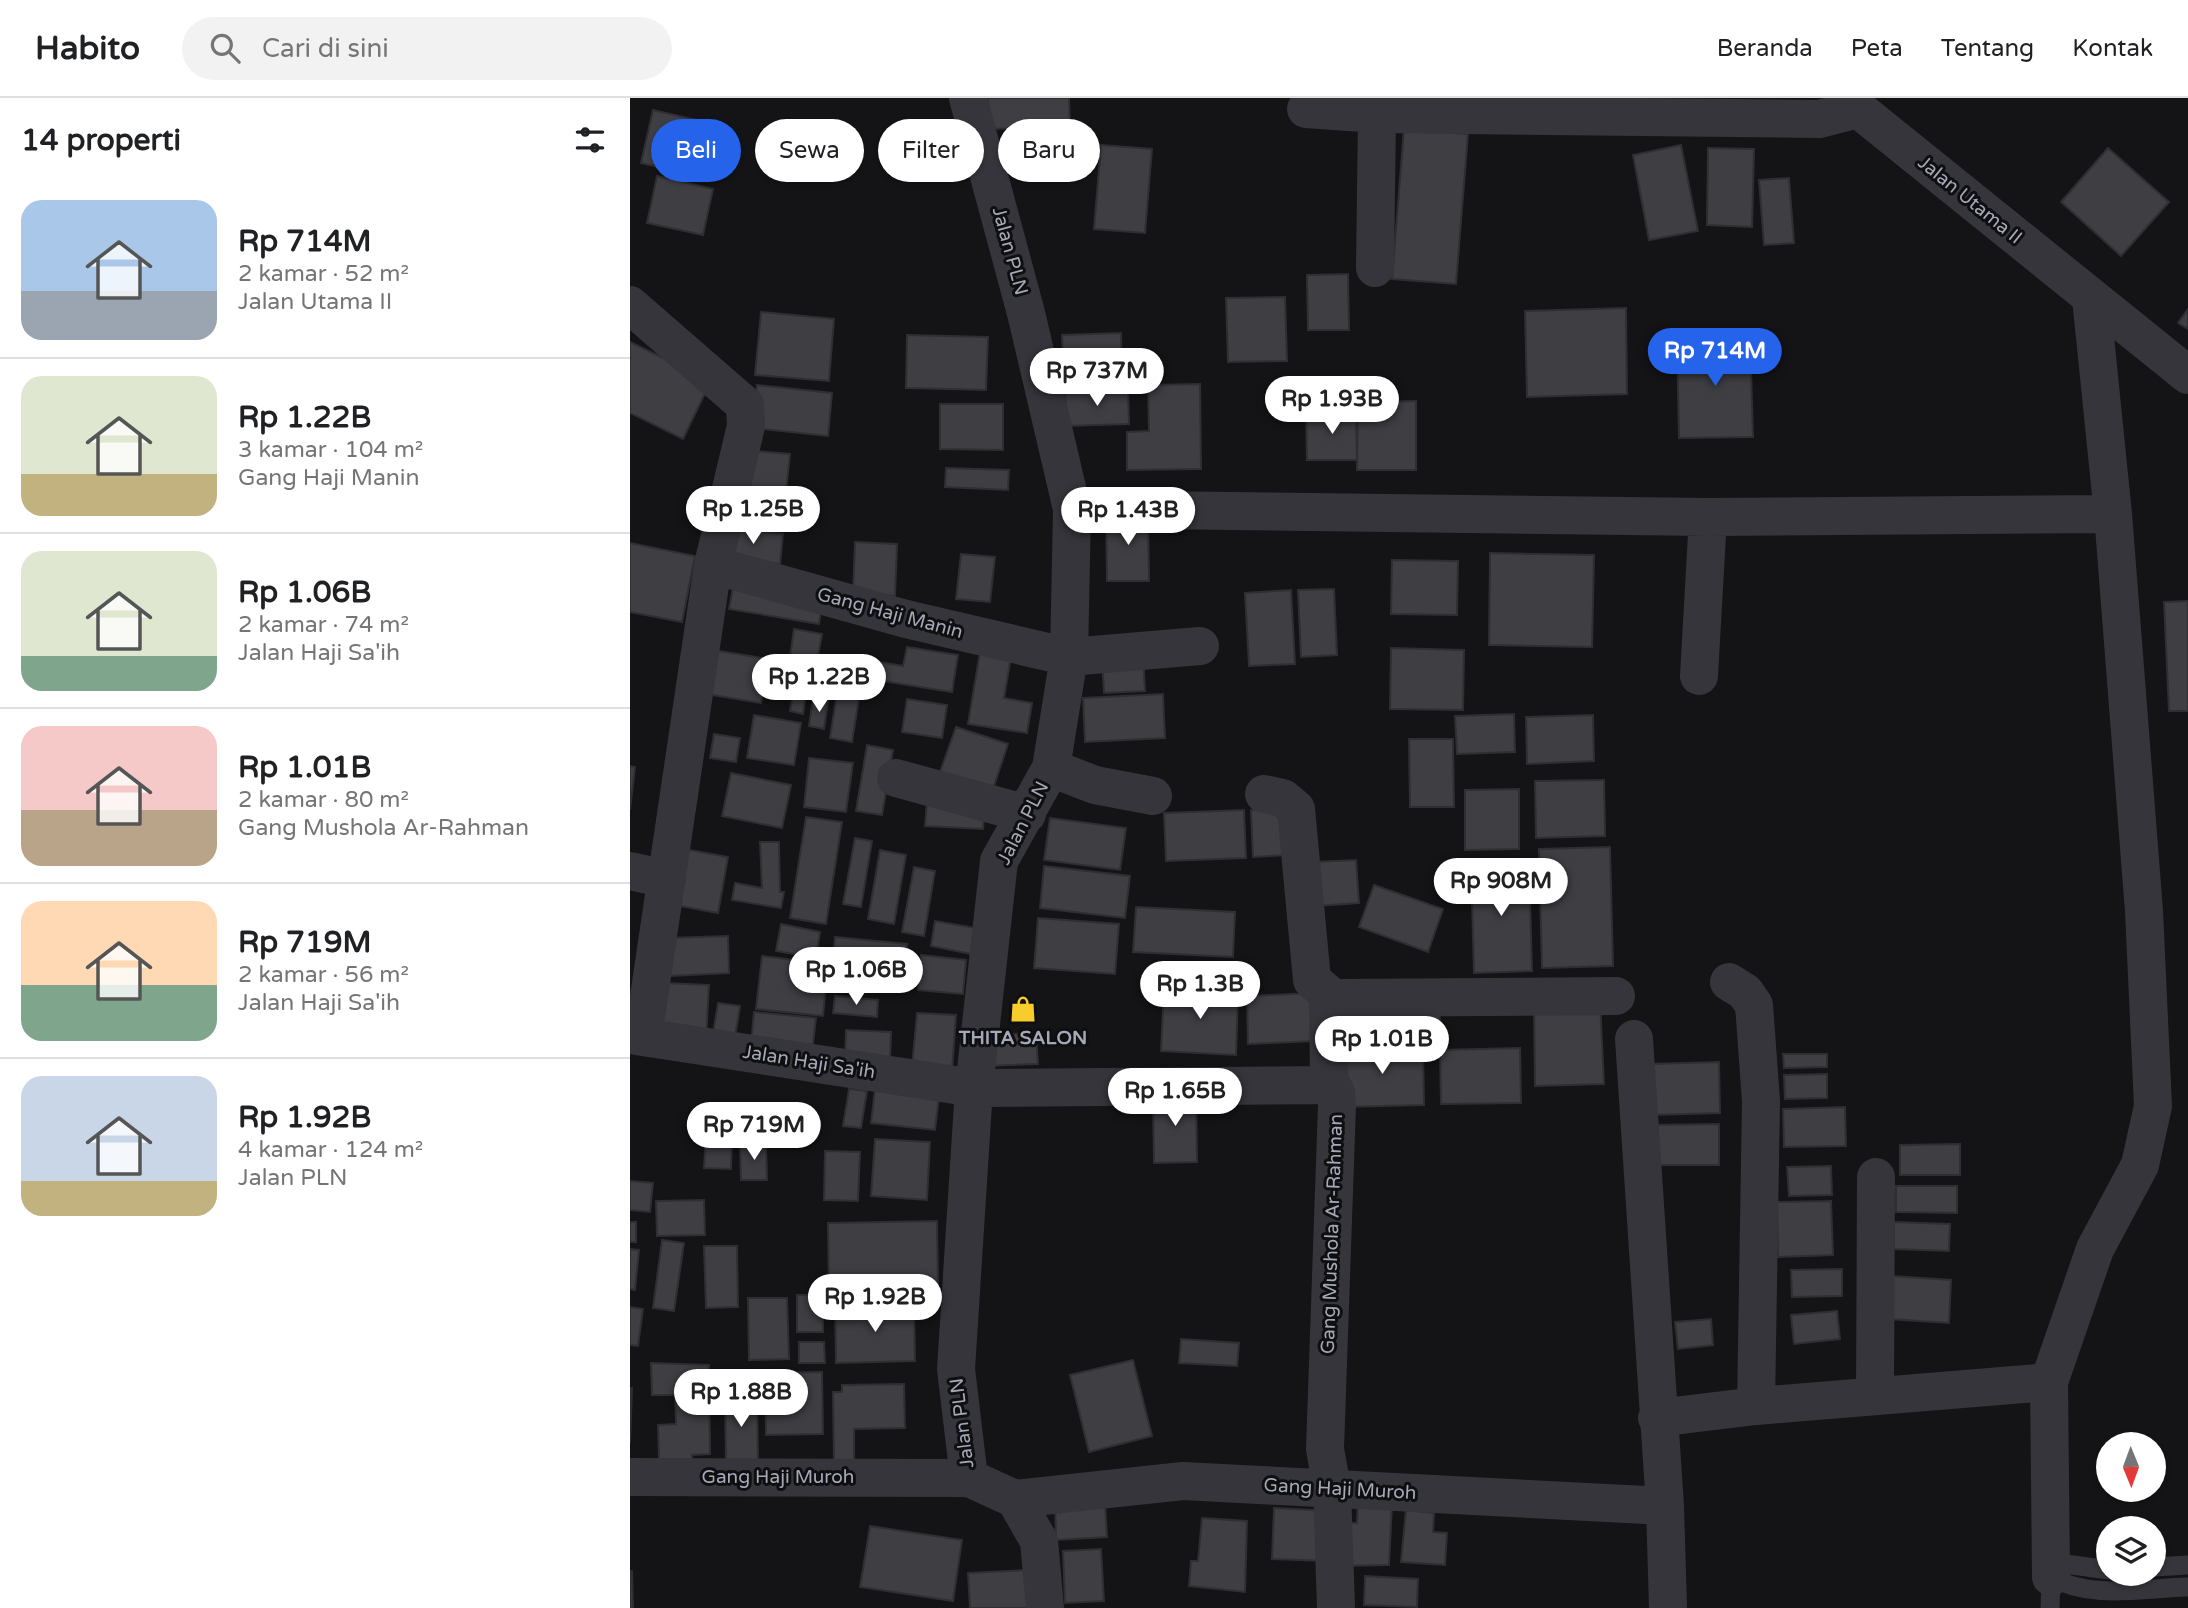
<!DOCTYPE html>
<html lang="id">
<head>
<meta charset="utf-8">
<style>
	body { margin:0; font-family:"Varela Round",sans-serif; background:#f2f2f2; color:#202124; height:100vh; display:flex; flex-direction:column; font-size:26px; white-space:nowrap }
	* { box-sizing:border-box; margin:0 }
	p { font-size:23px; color:#757577 }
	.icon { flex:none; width:38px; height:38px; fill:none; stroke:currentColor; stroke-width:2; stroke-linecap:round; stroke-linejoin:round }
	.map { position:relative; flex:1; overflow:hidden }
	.sheet { display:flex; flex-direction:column; background:#fff; width:630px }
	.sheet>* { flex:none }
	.banner { position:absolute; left:21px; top:21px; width:665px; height:63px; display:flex; gap:14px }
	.needle { width:46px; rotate:179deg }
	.buttons { position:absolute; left:1466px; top:1334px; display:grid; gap:14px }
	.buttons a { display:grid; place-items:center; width:70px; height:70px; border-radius:50%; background:#fff; box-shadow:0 2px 5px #0004; font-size:35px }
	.price { position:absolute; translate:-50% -60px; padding:0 16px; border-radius:24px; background:#fff; color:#222; font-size:23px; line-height:46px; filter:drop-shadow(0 2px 4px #0008) }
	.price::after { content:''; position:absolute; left:50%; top:42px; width:21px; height:16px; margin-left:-10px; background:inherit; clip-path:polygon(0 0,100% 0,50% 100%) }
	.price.current { background:#2563eb; color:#fff }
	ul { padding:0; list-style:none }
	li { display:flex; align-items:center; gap:21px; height:175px; padding:0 21px }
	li+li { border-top:2px solid #e0e0e0 }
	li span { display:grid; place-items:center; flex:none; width:196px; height:140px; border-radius:21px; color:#555 }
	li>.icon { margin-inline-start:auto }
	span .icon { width:84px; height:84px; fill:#fffc; stroke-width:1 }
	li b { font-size:30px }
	h2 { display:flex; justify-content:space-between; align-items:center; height:84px; padding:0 21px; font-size:30px }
	.tag { padding:0 24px; border-radius:32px; background:#fff; box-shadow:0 2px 5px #0004; font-size:24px; line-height:63px }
	.tag.current { background:#2563eb; color:#fff }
	header { display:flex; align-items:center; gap:42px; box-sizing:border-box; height:98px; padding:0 35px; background:#fff; border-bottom:2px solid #e0e0e0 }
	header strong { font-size:33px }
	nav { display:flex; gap:38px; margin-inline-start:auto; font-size:24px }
	.search { width:490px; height:63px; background:#f2f2f2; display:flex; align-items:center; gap:18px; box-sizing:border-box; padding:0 24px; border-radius:38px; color:#757577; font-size:26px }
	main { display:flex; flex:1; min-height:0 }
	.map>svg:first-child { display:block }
	.building { fill:#3e3e43; stroke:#2f2e32; stroke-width:2 }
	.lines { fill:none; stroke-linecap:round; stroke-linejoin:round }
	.lane { stroke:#35353b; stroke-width:19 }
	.street { stroke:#35353b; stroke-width:38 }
	.labels { text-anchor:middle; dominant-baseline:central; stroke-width:6; stroke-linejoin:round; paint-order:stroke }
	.street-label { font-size:19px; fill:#a5a9b7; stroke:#0f0f11 }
	.poi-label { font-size:19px; font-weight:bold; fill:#a5a9b7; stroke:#0f0f11 }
</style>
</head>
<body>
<header>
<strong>Habito</strong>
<div class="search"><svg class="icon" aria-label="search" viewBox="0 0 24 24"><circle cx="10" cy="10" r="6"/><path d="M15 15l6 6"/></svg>Cari di sini</div>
<nav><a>Beranda</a><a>Peta</a><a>Tentang</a><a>Kontak</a></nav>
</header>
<main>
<section class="sheet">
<h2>14 properti<svg class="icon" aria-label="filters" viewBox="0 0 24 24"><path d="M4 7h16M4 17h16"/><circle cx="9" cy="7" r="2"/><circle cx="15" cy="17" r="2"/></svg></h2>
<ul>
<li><span style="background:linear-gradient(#a9c7e8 65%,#9aa5b1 0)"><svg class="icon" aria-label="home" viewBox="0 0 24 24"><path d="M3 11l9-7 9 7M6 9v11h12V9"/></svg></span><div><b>Rp 714M</b><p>2 kamar · 52 m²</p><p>Jalan Utama II</p></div></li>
<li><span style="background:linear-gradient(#dfe7d0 70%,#c2b280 0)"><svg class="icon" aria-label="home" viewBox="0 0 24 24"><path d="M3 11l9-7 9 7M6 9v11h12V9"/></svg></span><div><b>Rp 1.22B</b><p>3 kamar · 104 m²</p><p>Gang Haji Manin</p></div></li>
<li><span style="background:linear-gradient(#dfe7d0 75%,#7fa58c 0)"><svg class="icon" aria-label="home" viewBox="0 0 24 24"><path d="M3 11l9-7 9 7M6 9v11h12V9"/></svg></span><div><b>Rp 1.06B</b><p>2 kamar · 74 m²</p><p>Jalan Haji Sa'ih</p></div></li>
<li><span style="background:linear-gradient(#f6c9c9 60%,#b9a48a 0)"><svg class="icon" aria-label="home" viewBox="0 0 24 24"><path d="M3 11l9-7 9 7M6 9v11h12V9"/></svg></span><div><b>Rp 1.01B</b><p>2 kamar · 80 m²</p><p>Gang Mushola Ar-Rahman</p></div></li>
<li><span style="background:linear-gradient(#ffd9b3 60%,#7fa58c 0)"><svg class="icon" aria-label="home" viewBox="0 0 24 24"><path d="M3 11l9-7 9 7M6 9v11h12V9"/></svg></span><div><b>Rp 719M</b><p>2 kamar · 56 m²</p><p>Jalan Haji Sa'ih</p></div></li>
<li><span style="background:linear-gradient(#c9d6e8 75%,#c2b280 0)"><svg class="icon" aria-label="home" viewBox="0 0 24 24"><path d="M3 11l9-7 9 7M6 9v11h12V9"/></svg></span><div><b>Rp 1.92B</b><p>4 kamar · 124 m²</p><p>Jalan PLN</p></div></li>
</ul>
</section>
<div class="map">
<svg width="1558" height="1510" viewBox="0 0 1558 1510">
	<rect width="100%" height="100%" fill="#141416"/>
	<path class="building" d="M 358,0 L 439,0 L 440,29 L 359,31 Z
		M 23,12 L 88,27 L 76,80 L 11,65 Z
		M 774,31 L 838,36 L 826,186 L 762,181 Z
		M 471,47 L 522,51 L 515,135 L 464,131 Z
		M 1051,47 L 1068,133 L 1019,142 L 1003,57 Z
		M 1078,50 L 1124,51 L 1122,129 L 1077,127 Z
		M 1478,50 L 1539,104 L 1491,158 L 1431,104 Z
		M 27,78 L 83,91 L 73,137 L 17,125 Z
		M 1159,80 L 1164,145 L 1134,147 L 1129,82 Z
		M 718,176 L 719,232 L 678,232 L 677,177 Z
		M 655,199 L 657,263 L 598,264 L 596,200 Z
		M 996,210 L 997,296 L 897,299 L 895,213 Z
		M 1558,211 L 1558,231 L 1548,225 Z
		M 131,214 L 204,221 L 199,283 L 125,277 Z
		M 491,235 L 492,284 L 434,285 L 432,237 Z
		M 277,237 L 358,239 L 356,292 L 276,290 Z
		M 1120,240 L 1123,339 L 1049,340 L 1047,242 Z
		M 0,244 L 81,283 L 53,341 L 0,315 Z
		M 570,286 L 571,371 L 497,372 L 497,334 L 519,333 L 518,287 Z
		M 127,287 L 202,295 L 198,338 L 122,330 Z
		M 498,292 L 499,326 L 436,328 L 435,294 Z
		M 786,303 L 786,372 L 727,372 L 728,304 Z
		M 310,306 L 373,306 L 373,352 L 310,351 Z
		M 676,314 L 726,314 L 727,362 L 677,362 Z
		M 115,352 L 160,356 L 153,421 L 108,416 Z
		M 316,370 L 379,372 L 378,392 L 315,389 Z
		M 518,414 L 519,483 L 477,483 L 476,415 Z
		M 95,430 L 153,436 L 150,466 L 92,459 Z
		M 225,444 L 267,446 L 265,498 L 223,496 Z
		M 0,445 L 65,458 L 52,524 L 0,514 Z
		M 860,455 L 964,457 L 962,549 L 859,547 Z
		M 331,456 L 365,459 L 360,504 L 326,501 Z
		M 762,462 L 828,463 L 827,517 L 761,516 Z
		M 103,490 L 192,504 L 189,526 L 99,511 Z
		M 704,491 L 707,557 L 671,559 L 668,492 Z
		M 661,492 L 665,566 L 619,568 L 615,495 Z
		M 1558,503 L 1558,613 L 1539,613 L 1534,504 Z
		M 164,531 L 192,536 L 183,585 L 157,581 Z
		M 277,549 L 328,557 L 322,594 L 240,581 L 243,563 L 273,568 Z
		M 761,550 L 834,552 L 833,612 L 760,611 Z
		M 83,552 L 138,561 L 131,605 L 76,596 Z
		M 350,554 L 381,559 L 374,600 L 402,605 L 397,635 L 338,626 Z
		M 513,557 L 515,593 L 474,595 L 472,559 Z
		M 165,585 L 177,587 L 173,616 L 160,613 Z
		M 208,589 L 230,593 L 222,644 L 200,640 Z
		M 533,596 L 535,640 L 455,644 L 453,600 Z
		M 183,601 L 198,603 L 194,631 L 179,628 Z
		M 277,601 L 317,607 L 312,640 L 272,634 Z
		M 884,616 L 885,654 L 827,656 L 825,618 Z
		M 124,617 L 171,625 L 164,667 L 117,660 Z
		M 963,617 L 964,663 L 897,666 L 896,619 Z
		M 326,629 L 378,646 L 363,691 L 310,674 Z
		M 84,636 L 110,640 L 106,664 L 80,660 Z
		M 779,641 L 823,641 L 824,709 L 780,709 Z
		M 237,647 L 263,652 L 252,717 L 226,713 Z
		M 179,660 L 223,665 L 216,714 L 174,709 Z
		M 0,668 L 5,669 L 0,712 Z
		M 101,675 L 161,687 L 152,730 L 92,718 Z
		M 974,682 L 975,738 L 906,740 L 905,683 Z
		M 889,691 L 889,751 L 835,752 L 835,692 Z
		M 297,704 L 355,707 L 353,731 L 295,728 Z
		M 656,711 L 658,757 L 623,759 L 621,712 Z
		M 614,712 L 616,760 L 536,763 L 534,715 Z
		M 176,719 L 212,724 L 196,826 L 160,820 Z
		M 420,720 L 496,730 L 490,772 L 414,762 Z
		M 225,740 L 242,743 L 231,809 L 213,806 Z
		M 130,744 L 149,744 L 150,794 L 154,794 L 151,810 L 102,802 L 105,785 L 132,790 Z
		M 980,749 L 983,868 L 912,870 L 909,751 Z
		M 49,750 L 98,759 L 88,815 L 39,806 Z
		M 250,752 L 276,757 L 264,826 L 238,821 Z
		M 726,762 L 729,805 L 686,808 L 684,764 Z
		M 899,765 L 902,873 L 844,875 L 841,766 Z
		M 414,768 L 500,778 L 495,820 L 410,810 Z
		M 284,769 L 305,773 L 294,838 L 272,834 Z
		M 744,787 L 813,811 L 798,854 L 729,829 Z
		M 506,809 L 605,814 L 603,859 L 503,854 Z
		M 408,820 L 489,826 L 485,876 L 404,870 Z
		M 305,823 L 351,831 L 346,857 L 301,848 Z
		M 151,826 L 190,834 L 186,860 L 146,853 Z
		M 98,838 L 99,875 L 40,878 L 39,840 Z
		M 205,839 L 277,846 L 272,891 L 201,884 Z
		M 291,857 L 336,862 L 333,896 L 288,892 Z
		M 132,858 L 198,866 L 193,918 L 126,911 Z
		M 34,885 L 79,887 L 76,942 L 31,939 Z
		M 534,889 L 608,893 L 606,957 L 531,953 Z
		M 685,895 L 687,943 L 618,946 L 617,898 Z
		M 205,898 L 248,902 L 247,919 L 203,915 Z
		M 970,903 L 974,986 L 905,988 L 904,906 Z
		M 88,905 L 110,908 L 105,939 L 83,936 Z
		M 703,905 L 809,906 L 811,940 L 705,942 Z
		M 124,914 L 186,920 L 182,954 L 121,947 Z
		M 287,915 L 326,917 L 322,973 L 282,969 Z
		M 216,932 L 261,934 L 260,964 L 215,962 Z
		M 406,935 L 408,966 L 355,968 L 354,937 Z
		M 793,947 L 794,1007 L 711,1009 L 710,949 Z
		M 890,950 L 891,1005 L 811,1006 L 810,952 Z
		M 1153,956 L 1197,956 L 1197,969 L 1154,970 Z
		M 1089,964 L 1090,1015 L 1022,1017 L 1019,966 Z
		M 1197,976 L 1197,1000 L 1155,1001 L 1154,977 Z
		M 219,991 L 237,993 L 231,1030 L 213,1028 Z
		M 245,991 L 309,999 L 305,1032 L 241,1025 Z
		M 566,995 L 567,1064 L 524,1065 L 523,996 Z
		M 1215,1009 L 1216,1048 L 1154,1049 L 1153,1011 Z
		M 77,1015 L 103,1016 L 101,1071 L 74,1070 Z
		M 1089,1026 L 1089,1067 L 1021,1067 L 1020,1027 Z
		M 245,1041 L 300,1044 L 297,1102 L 241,1098 Z
		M 136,1045 L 137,1082 L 111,1082 L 110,1046 Z
		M 1330,1046 L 1330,1077 L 1270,1077 L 1270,1047 Z
		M 195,1053 L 230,1054 L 228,1103 L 194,1102 Z
		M 1201,1068 L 1202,1097 L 1159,1098 L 1157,1069 Z
		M 0,1083 L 23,1085 L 20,1114 L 0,1112 Z
		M 1266,1088 L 1327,1088 L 1327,1115 L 1266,1114 Z
		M 74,1102 L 75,1137 L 27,1138 L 26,1103 Z
		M 1201,1103 L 1203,1157 L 1148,1159 L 1147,1104 Z
		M 307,1123 L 308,1188 L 199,1190 L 198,1125 Z
		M 0,1124 L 6,1124 L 6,1144 L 0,1144 Z
		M 1264,1124 L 1320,1126 L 1319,1153 L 1264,1151 Z
		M 32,1142 L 54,1145 L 44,1213 L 23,1210 Z
		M 74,1148 L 107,1148 L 108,1209 L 76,1210 Z
		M 0,1151 L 9,1152 L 5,1192 L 0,1191 Z
		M 1212,1171 L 1212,1198 L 1162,1199 L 1161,1172 Z
		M 1262,1178 L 1321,1182 L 1319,1225 L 1259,1221 Z
		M 167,1197 L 193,1197 L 193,1234 L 167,1234 Z
		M 118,1200 L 157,1200 L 159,1261 L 119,1262 Z
		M 284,1208 L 285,1263 L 206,1265 L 205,1209 Z
		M 0,1209 L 13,1211 L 8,1248 L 0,1247 Z
		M 1207,1213 L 1210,1241 L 1164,1246 L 1161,1217 Z
		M 1081,1221 L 1083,1247 L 1048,1251 L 1045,1224 Z
		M 551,1241 L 609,1245 L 607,1268 L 549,1265 Z
		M 169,1244 L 194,1244 L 195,1265 L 169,1265 Z
		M 503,1262 L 522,1338 L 459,1354 L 440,1277 Z
		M 21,1265 L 79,1267 L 80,1356 L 62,1357 L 62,1361 L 29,1361 L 28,1327 L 46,1326 L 45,1297 L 22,1297 Z
		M 192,1274 L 193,1336 L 136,1337 L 135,1275 Z
		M 274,1286 L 275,1330 L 224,1331 L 224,1366 L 204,1366 L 203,1294 L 212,1294 L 212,1287 Z
		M 0,1290 L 2,1290 L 0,1345 Z
		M 127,1295 L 128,1366 L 96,1367 L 95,1296 Z
		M 475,1405 L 477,1439 L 426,1442 L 425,1406 Z
		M 728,1405 L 762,1406 L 759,1467 L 712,1468 L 715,1425 L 727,1425 Z
		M 644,1410 L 699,1413 L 696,1463 L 642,1461 Z
		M 776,1412 L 804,1415 L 803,1434 L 817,1435 L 815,1467 L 771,1464 Z
		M 572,1420 L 617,1423 L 615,1494 L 559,1488 L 561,1463 L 568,1463 Z
		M 240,1428 L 332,1442 L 323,1503 L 230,1489 Z
		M 471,1451 L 474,1503 L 435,1505 L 433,1453 Z
		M 396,1472 L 398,1510 L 340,1510 L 338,1475 Z
		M 0,1473 L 2,1473 L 3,1510 L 0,1510 Z
		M 735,1478 L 788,1481 L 787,1509 L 734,1507 Z"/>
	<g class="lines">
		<path class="lane" d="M 1421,1464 L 1479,1472
			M 1524,1469 L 1558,1467
			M 1420,1510 L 1421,1479 C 1462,1502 1512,1490 1558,1489"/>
		<path class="street" d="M 338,0 L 396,215 L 442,411 L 439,559 L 421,670 L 369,763 L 344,990 L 326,1271 L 339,1380 L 385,1401 L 409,1443 L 415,1510
			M 1224,0 L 1228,11 L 1558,277
			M 676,11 L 747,16 L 1189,21 L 1228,11
			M 745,170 L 747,16
			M 1461,200 L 1483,416
			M 0,207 L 115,307 L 116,328 L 83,467 L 13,939
			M 442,411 L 1078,419 L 1483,416 L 1514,813 L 1523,1008 L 1510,1067 L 1465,1151 L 1419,1284 L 1421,1479
			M 83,467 L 276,521 L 439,559 L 570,548
			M 1069,578 L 1078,419
			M 421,670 L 465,687 L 523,698
			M 266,680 L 397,716
			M 634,696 L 653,700 L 666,711 L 682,882 L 703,900 L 986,898
			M 0,773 L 37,781
			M 1099,884 L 1115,894 L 1124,907 L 1131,1003 L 1126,1308
			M 698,896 L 699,987
			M 0,937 L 344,990 L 702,987 L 706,995 L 707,1007 L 695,1351 L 702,1390 L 706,1510
			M 1004,941 L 1035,1408 L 1038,1510
			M 1245,1298 L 1246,1079
			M 1027,1320 L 1126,1308 L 1419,1284
			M 0,1379 L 339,1380
			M 385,1401 L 553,1383 L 1035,1408"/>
	</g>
	<defs>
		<g id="shop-bare" transform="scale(2.1)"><path d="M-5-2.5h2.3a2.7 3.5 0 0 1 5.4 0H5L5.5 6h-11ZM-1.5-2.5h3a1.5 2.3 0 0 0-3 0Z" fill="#f8cc2a" stroke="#0f0f11" stroke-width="2.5" paint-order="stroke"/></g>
	</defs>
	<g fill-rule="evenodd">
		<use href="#shop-bare" x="393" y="911"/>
	</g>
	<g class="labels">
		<g class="street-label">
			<text transform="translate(1340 102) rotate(39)">Jalan Utama II</text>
			<text transform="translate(380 153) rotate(75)">Jalan PLN</text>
			<text transform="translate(260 515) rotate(15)">Gang Haji Manin</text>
			<text transform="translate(393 725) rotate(-63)">Jalan PLN</text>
			<text transform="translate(179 964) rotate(9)">Jalan Haji Sa'ih</text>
			<text transform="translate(702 1136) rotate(-88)">Gang Mushola Ar-Rahman</text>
			<text transform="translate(332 1325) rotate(-97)">Jalan PLN</text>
			<text x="148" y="1379">Gang Haji Muroh</text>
			<text transform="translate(710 1391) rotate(3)">Gang Haji Muroh</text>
		</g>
		<g class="poi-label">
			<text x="393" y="940">THITA SALON</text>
		</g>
	</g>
</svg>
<div class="buttons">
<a><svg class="needle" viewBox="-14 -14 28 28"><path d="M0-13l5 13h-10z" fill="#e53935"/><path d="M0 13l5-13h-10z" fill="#757577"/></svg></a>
<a><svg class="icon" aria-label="layers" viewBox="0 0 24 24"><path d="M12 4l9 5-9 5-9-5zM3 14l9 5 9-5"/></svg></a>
</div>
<b class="price current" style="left:1085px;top:290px">Rp 714M</b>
<b class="price" style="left:467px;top:310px">Rp 737M</b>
<b class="price" style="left:702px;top:338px">Rp 1.93B</b>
<b class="price" style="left:123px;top:448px">Rp 1.25B</b>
<b class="price" style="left:498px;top:449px">Rp 1.43B</b>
<b class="price" style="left:189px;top:616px">Rp 1.22B</b>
<b class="price" style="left:871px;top:820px">Rp 908M</b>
<b class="price" style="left:226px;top:909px">Rp 1.06B</b>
<b class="price" style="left:570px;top:923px">Rp 1.3B</b>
<b class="price" style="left:752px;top:978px">Rp 1.01B</b>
<b class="price" style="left:545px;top:1030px">Rp 1.65B</b>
<b class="price" style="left:124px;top:1064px">Rp 719M</b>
<b class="price" style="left:245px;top:1236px">Rp 1.92B</b>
<b class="price" style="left:111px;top:1331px">Rp 1.88B</b>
<div class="banner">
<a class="tag current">Beli</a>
<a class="tag">Sewa</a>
<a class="tag">Filter</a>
<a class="tag">Baru</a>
</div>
</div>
</main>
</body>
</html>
